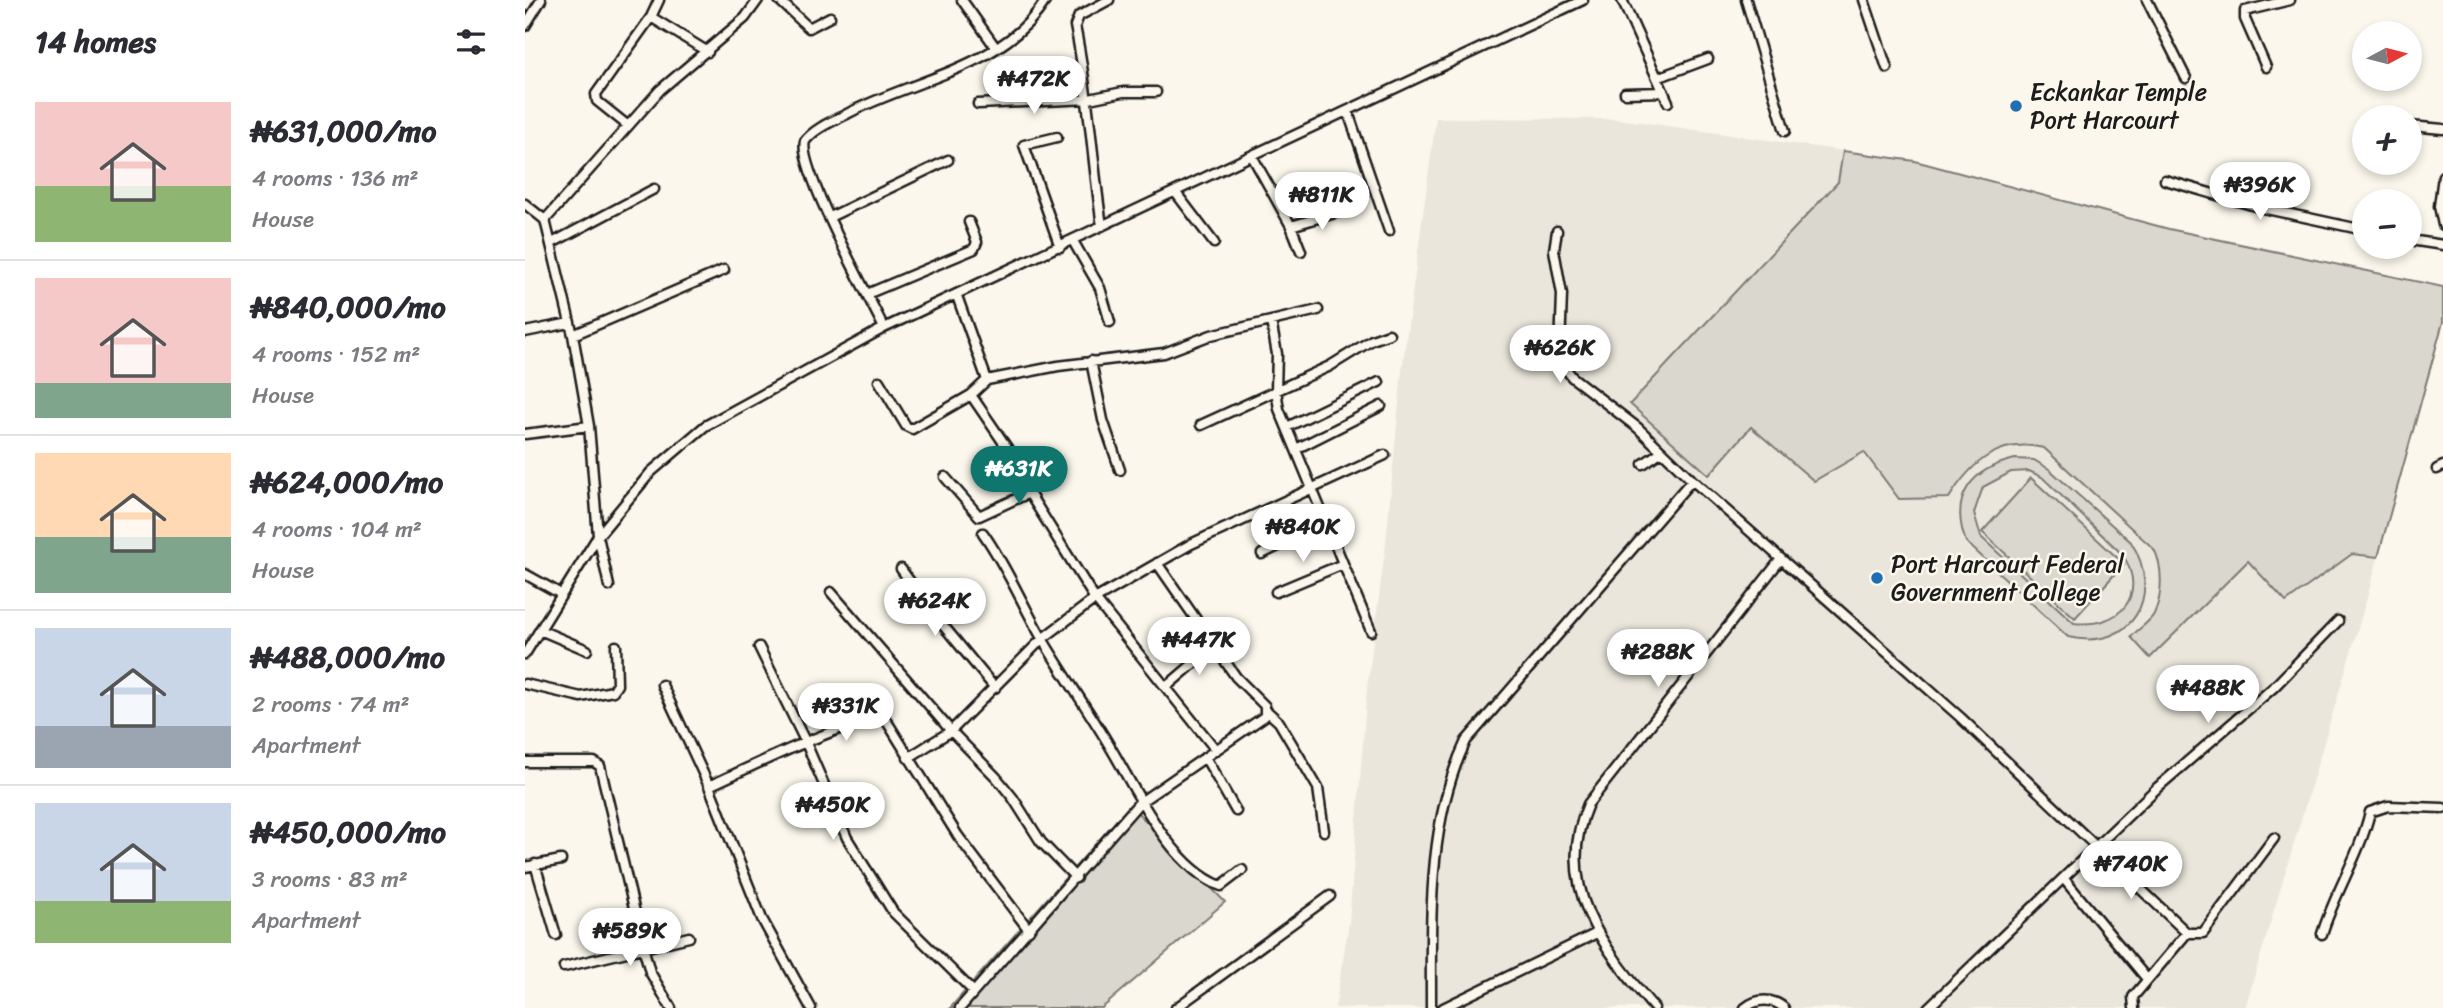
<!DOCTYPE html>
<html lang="en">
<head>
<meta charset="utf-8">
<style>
	body { margin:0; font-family:Sriracha,sans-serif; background:#f2f2f3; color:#2b2b33; height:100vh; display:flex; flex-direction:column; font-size:26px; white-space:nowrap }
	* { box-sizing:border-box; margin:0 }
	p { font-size:23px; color:#7c7c81 }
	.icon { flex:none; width:38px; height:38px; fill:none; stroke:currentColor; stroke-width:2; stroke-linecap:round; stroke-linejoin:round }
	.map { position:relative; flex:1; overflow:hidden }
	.panel { display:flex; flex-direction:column; background:#fff; width:525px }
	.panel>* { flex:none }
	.needle { width:46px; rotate:83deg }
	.controls { position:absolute; left:1827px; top:21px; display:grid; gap:14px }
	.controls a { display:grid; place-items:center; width:70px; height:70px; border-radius:50%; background:#fff; box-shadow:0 4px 10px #0003; font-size:35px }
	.price { position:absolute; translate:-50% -60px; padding:0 16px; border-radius:24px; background:#fff; color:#222; font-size:23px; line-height:46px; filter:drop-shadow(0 2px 4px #0008) }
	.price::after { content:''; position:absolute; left:50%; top:42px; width:21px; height:16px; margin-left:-10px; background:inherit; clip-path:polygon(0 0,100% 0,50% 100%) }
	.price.active { background:#0f766e; color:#fff }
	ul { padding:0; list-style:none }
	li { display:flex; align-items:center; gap:21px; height:175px; padding:0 35px }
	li+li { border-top:2px solid #e1e1e2 }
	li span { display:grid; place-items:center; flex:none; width:196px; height:140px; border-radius:0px; color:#555 }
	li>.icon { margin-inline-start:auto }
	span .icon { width:84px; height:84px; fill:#fffc; stroke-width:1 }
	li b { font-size:30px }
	h2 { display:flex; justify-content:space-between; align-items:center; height:84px; padding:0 35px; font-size:30px }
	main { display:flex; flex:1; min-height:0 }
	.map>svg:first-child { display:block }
	.built { fill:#eae6dc }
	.green { fill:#dad7ce; stroke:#7b7a75; stroke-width:2; fill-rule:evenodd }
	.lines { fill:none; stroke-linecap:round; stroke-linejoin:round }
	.minor-casing { stroke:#1c1c1c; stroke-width:13 }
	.minor { stroke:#fbf7ec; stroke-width:8 }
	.poi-dot { fill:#1f6fb2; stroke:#fbf7ec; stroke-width:2.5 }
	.labels { text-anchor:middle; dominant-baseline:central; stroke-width:5; stroke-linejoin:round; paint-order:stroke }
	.poi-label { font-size:24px; fill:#1c1c1c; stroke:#fbf7ec; text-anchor:start }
</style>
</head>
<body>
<main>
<section class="panel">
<h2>14 homes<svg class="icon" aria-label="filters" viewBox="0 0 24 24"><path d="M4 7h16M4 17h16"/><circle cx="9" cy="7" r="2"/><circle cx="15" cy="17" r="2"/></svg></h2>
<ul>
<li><span style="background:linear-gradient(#f6c9c9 60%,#8fb573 0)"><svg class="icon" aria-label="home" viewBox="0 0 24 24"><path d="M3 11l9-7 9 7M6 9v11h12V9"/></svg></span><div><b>₦631,000/mo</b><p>4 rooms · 136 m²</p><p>House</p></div></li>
<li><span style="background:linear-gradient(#f6c9c9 75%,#7fa58c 0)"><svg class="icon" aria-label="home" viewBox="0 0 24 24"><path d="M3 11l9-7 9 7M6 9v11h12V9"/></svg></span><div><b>₦840,000/mo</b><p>4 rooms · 152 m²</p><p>House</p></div></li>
<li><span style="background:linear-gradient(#ffd9b3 60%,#7fa58c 0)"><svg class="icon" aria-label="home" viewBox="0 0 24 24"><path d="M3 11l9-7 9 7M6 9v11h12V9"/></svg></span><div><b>₦624,000/mo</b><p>4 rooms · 104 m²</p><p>House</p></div></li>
<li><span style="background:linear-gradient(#c9d6e8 70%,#9aa5b1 0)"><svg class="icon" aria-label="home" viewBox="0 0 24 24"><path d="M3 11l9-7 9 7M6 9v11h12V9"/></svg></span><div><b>₦488,000/mo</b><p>2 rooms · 74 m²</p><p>Apartment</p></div></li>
<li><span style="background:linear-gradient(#c9d6e8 70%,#8fb573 0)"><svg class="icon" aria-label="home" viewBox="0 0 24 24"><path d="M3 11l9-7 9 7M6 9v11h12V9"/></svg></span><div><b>₦450,000/mo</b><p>3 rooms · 83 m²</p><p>Apartment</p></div></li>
</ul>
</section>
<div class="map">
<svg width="1918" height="1008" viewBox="0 0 1918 1008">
	<rect width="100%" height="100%" fill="#fbf7ec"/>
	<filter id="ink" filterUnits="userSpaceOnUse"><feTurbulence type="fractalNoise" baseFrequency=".0143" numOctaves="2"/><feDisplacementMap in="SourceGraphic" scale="14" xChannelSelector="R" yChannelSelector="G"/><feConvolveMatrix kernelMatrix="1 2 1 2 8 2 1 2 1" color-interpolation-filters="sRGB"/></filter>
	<g filter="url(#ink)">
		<path class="built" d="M 911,118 L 1093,119 L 1390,161 L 1644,229 L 1918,287 L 1918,322 L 1842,598 L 1720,1008 L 810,1008 L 824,923 L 842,689 L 861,543 L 877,370 Z"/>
		<path class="green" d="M 1318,151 L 1390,161 L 1644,229 L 1918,287 L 1918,322 L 1853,557 L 1827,554 L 1761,602 L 1723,561 L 1625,658 L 1606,637 C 1612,630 1625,622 1629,614 C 1638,595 1638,566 1629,549 L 1519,448 C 1474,437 1446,463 1424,498 L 1374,499 L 1339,452 L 1289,481 L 1226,427 L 1184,475 L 1105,404 L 1313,182 Z
			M 1490,459 L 1509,460 L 1524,469 L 1606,542 C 1639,594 1608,652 1543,637 L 1441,542 C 1424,497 1446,469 1490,459 ZM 1504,471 L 1517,477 L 1598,555 C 1623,596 1595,628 1549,623 L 1456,537 L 1449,513 L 1458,487 L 1486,472 Z
			M 1506,478 L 1599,564 L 1550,618 L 1457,532 Z
			M 605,805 L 700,902 L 577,1008 L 425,1008 Z"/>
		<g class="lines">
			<g class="minor-casing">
				<path id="minor" d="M 254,0 L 284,28 L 305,17
					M 437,0 L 471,48
					M 1097,0 L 1143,102
					M 1221,0 L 1260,131
					M 1339,0 L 1362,68
					M 1622,0 L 1661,78
					M 126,17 L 183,52
					M 0,26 L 16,0
					M 1741,67 L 1720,19 L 1720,11 L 1765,0
					M 1132,78 L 1183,59
					M 1100,93 L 1139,92
					M 453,104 L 564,99 L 598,92 L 631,92
					M 823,112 L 864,231
					M 102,125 L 72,101 L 71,94 L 126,17 L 134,0
					M 1885,126 L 1918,129
					M 532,137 L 499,145 L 535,247
					M 727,156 L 766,226 L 776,251
					M 1918,176 L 1914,206 L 1918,225
					M 1640,180 L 1737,208 L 1839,230
					M 651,193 L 689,243
					M 0,204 L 20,220 L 48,335 L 64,426 L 73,536 L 84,586
					M 305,217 L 423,160
					M 20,220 L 135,90 L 220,18 L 233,0
					M 577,226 C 567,159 564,93 550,26 L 554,16 L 584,0
					M 766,226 L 820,210
					M 1032,231 L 1029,250 L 1037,294 L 1035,349 L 1038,365 L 1047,377 L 1113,428 L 1167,480 L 1435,717 L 1662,933 L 1678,933 L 1749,838
					M 1885,240 L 1918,245
					M 548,241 L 575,288 L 585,322
					M 27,243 L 129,189
					M 342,294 L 449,249 L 452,242 L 444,222
					M 432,296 L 462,380
					M 746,321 L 752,354 L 751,390 L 754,409 L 846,631
					M 359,328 C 344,297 272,166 280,141 C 289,129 306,122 320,115 C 386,79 478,69 521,0
					M 0,332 L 45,323
					M 48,335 L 199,270
					M 566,361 L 578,420 L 595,470
					M 354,381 L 381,426 L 387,429 L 446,395 L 462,380 L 533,366 L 639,353 L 686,335 L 793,310
					M 446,395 L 487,455 L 504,493 L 570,599 L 691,750
					M 676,425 L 805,366 L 847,340 L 864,334
					M 762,427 L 854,382
					M 0,434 L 64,426
					M 771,449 L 856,406
					M 1118,464 L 1137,451
					M 1912,469 L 1918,466
					M 420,477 L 454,516 L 504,493
					M 458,533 C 482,567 497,604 518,640 C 540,677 565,712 587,750 C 612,792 646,867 696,886 L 717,870
					M 737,554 L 801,523
					M 376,569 L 407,612 L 470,688
					M 0,574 L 36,594
					M 306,592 L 426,731 L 471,777 L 488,798 L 516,842 L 551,878
					M 751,592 L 818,564
					M 15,630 L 62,650
					M 234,647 L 281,743 L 322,838 L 368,912 L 449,992
					M 0,654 L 73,536 L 126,472 L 180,426 L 359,328 L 1058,0
					M 0,684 L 56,697 L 88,691 L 92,685 L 91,646
					M 137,685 L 184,786 L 237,919 L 286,1008
					M 641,687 L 689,646
					M 742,711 L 754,722 L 793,788 L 799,831
					M 680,757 L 711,811
					M 383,758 L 426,731 L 517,639 L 570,599 L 666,544 L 860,455
					M 0,762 L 69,762 L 75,766 L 119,950 L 125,972 L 146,1008
					M 184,786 C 213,773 337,711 361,720 L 433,836 L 504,930
					M 10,864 L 31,935
					M 0,867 L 36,860
					M 1539,879 L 1622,979
					M 1797,934 C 1810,892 1835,854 1845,812 L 1863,806 L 1918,808
					M 39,967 L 164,937
					M 435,1008 L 614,803 L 740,716 L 740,706 L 711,677 L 632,563
					M 651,1008 L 805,896
					M 906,1008 C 906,919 902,823 941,741 L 1167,480
					M 918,1008 L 1072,933
					M 1129,1008 C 1078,948 1028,885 1063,804 L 1256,559
					M 1220,1008 C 1232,998 1248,998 1259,1008
					M 1403,1008 L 1633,787 L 1749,687 L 1813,621
					M 1609,1008 L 1608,997 L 1662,933"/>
			</g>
			<use href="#minor" class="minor"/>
		</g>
	</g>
	<g class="poi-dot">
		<circle cx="1491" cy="106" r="7"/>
		<circle cx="1352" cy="578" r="7"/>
	</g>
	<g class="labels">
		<g class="poi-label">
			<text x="1505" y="92">Eckankar Temple<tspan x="1505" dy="28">Port Harcourt</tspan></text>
			<text x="1366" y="564">Port Harcourt Federal<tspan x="1366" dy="28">Government College</tspan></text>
		</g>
	</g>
</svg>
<div class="controls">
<a><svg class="needle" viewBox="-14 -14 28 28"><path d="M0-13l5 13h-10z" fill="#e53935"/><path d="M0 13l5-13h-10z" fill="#7c7c81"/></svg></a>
<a>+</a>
<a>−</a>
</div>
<b class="price" style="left:509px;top:116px">₦472K</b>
<b class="price" style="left:1735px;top:222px">₦396K</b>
<b class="price" style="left:797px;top:232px">₦811K</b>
<b class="price" style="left:1035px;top:385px">₦626K</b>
<b class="price active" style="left:494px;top:506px">₦631K</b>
<b class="price" style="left:778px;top:564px">₦840K</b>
<b class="price" style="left:410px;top:638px">₦624K</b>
<b class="price" style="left:674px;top:677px">₦447K</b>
<b class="price" style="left:1133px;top:689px">₦288K</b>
<b class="price" style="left:1683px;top:725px">₦488K</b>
<b class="price" style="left:321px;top:743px">₦331K</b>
<b class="price" style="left:308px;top:842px">₦450K</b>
<b class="price" style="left:1606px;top:901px">₦740K</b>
<b class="price" style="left:105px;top:968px">₦589K</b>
</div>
</main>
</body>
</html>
